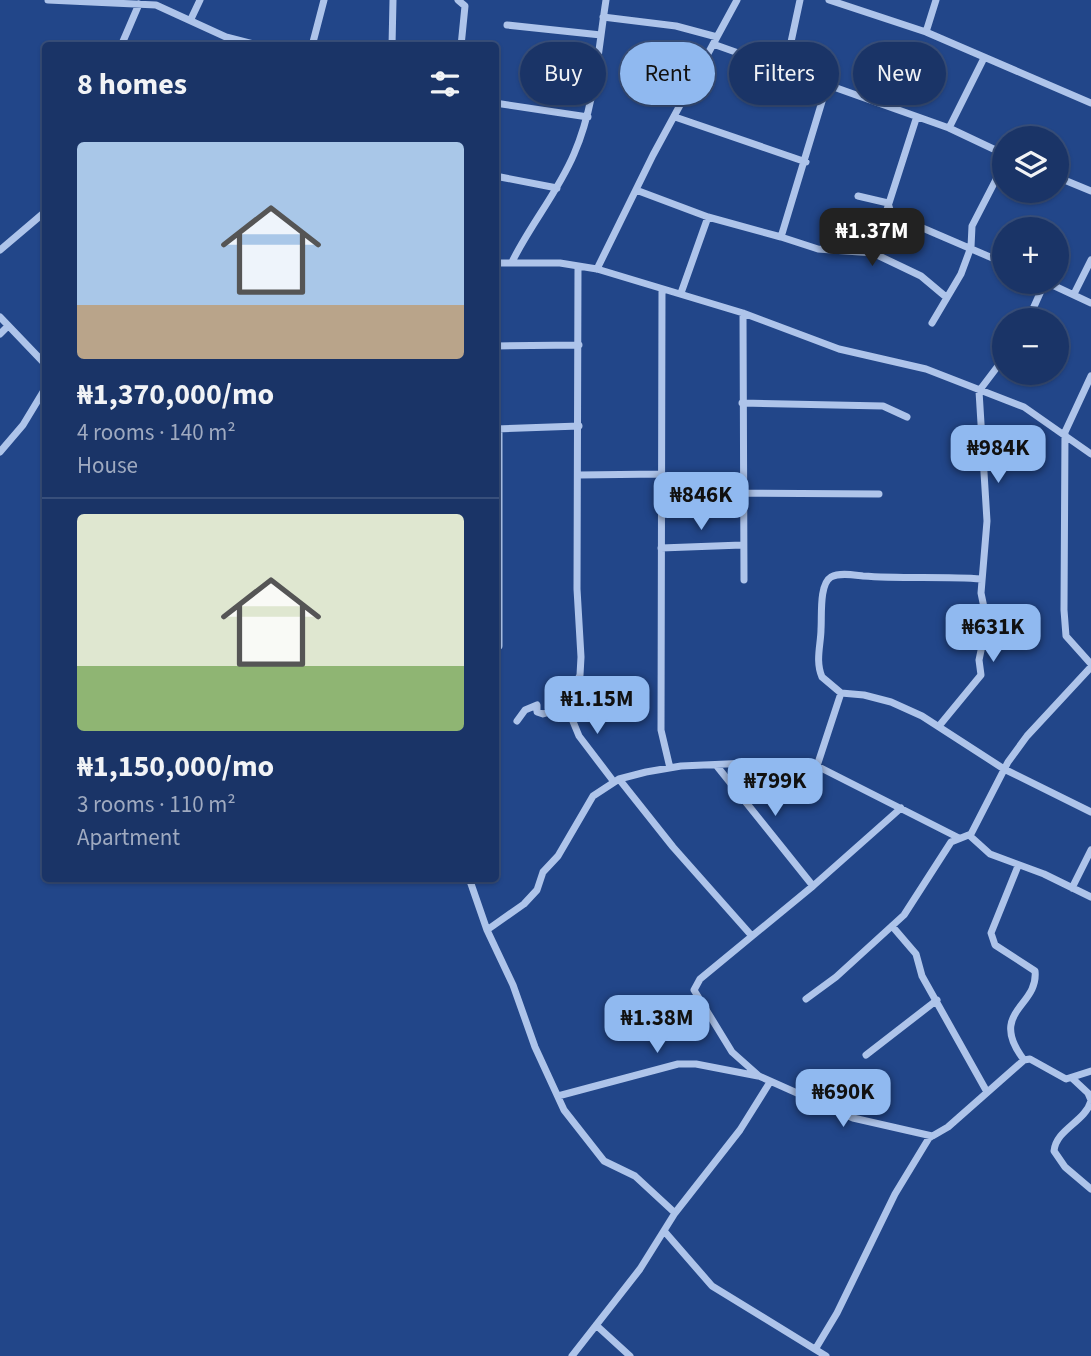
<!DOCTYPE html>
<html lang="en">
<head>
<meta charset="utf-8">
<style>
	body { margin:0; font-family:"Source Sans 3",sans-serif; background:#273f70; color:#f1f3f6; height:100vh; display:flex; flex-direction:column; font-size:26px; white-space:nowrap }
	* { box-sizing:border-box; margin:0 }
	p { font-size:23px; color:#9faac0 }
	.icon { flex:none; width:38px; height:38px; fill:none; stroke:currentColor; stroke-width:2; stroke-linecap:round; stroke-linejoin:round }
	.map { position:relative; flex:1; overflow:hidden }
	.panel { position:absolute; left:42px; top:42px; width:457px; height:840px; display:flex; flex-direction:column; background:#1a3467; border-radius:7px; box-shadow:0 2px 5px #0004,0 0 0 2px #384f7b }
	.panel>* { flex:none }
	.hud { position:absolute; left:520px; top:42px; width:466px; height:63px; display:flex; gap:14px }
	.controls { position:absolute; left:992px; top:126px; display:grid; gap:14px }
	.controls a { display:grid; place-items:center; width:77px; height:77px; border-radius:50%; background:#1a3467; box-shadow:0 2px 5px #0004,0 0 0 2px #384f7b; font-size:35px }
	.price { position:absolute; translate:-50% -60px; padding:0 16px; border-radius:14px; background:#90b9f0; color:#111; font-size:23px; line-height:46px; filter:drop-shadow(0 2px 4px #0008) }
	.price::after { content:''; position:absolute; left:50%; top:42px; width:21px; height:16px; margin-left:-10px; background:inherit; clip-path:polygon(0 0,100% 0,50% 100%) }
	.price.current { background:#222; color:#fff }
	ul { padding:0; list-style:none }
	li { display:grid; align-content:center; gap:14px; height:371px; padding:0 35px }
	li+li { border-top:2px solid #384f7b }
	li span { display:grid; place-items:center; height:217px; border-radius:7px; color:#555 }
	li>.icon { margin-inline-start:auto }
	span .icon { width:126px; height:126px; fill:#fffc; stroke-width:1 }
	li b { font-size:30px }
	h2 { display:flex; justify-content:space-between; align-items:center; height:84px; padding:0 35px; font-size:30px }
	.tag { padding:0 24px; border-radius:32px; background:#1a3467; box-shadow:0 2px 5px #0004,0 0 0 2px #384f7b; font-size:24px; line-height:63px }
	.tag.current { background:#90b9f0; color:#111 }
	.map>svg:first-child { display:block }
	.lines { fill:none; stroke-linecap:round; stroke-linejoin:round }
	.minor { stroke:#aec4ea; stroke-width:7 }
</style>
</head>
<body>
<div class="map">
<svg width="1091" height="1356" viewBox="0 0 1091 1356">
	<rect width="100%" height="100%" fill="#224689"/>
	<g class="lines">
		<path class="minor" d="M 48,0 L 156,5 L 226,37 L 262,46
			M 458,0 L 465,6 L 461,46
			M 829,0 L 926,32 L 1091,103
			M 603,17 L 676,26 L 717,37
			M 191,19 L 200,0
			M 507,25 L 601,35
			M 926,32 L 936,0
			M 713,44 L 949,128 L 1004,154
			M 121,46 L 139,4
			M 312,46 L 324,0
			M 392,46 L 393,0
			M 785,70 L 800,0
			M 495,103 L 588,117
			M 675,117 L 806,162
			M 916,119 L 873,253 L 921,276 L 946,297
			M 949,128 L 984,58
			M 495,176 L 557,188
			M 1057,177 L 1091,191
			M 636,190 L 708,217 L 781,237 L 827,85
			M 858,196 L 888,203 L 891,213 L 897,217 L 1004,263
			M 781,237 L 818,249 L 873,253
			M 0,250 L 46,211
			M 512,262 C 530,225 558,192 574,154 C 595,106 598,51 606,0
			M 495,263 L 560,263 L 597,269 L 743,313 L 839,349 L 926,369 L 1024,407 L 1091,454
			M 578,266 L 577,589 L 581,657 L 580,675 L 571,693 L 572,719 L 579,736 L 614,782
			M 597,269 L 653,155 L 737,0
			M 1046,282 L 1091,303
			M 662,289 L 661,730 L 670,768
			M 681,293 L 708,217
			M 1074,294 L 1091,260
			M 743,313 L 744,580
			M 0,317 L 46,365
			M 1028,320 L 1045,282
			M 932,323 L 961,274 L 971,247 L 972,226 L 1004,164
			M 0,334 L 8,326
			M 495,346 L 579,345
			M 1091,376 L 1065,432 L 1064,610 L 1066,636 L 1091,664
			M 742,403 L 883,406 L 907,417
			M 496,429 L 579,426
			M 499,429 L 499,646
			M 0,452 L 23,425 L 46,387
			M 579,475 L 661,474
			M 743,493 L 879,494
			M 661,548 L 742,545
			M 982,579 C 942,576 903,579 863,576 C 854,575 840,572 831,577 C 819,584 822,616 821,629 C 821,644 815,661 822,677 L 841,693 L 864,695 L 891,702 L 922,716 L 1004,769 L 1091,812
			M 517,721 L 525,710 L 537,705 L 537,712 L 543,714 L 553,711 L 556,700 L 571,693
			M 939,726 L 981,675 L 979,660 L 987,622 L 981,593 L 987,521 L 979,391 L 1004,358
			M 716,765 L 813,886
			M 817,766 L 841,693
			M 619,779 L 673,847 L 751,935
			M 901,808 L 813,886 L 700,979 L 694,990 L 732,1052 L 759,1076 L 853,1118 L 932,1136
			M 969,835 L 990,854 L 1044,874 L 1091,897
			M 1018,866 L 991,933 L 995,945 L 1035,971 C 1039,1007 987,1011 1024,1060 L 1030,1059 L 1066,1079 L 1091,1071
			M 469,878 L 487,930 L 513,985 L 535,1047 L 564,1110 L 604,1161 L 635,1176 L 675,1213
			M 1072,888 L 1091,850
			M 892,926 L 916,954 L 922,976 L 987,1092
			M 487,930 L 524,904 L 537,890 L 543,872 L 558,856 L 593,796 L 619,779 L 646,772 L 681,766 L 749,763 L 817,766 L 959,838
			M 806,999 L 836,977 L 904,915 L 951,842 L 971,834 L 1008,762 L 1027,736 L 1091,667
			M 866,1055 L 937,1000
			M 1073,1079 L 1088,1093 L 1091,1100
			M 558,1096 L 678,1064 L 696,1064 L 758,1076
			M 1091,1101 C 1085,1122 1056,1129 1054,1151 L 1065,1167 L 1091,1189
			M 665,1232 L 712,1286 L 826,1356
			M 596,1325 L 630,1356
			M 816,1348 L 837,1313 L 895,1194 L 929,1138 L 948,1127 L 1024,1060
			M 572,1356 L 640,1269 L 675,1213 L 740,1130 L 770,1082"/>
	</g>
</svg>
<div class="controls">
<a><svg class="icon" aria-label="layers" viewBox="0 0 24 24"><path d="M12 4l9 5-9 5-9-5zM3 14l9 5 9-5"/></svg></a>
<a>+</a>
<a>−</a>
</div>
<b class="price current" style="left:872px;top:268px">₦1.37M</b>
<b class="price" style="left:998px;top:485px">₦984K</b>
<b class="price" style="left:701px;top:532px">₦846K</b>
<b class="price" style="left:993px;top:664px">₦631K</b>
<b class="price" style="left:597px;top:736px">₦1.15M</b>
<b class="price" style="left:775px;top:818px">₦799K</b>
<b class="price" style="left:657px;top:1055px">₦1.38M</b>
<b class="price" style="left:843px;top:1129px">₦690K</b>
<div class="hud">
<a class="tag">Buy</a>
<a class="tag current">Rent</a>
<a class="tag">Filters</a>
<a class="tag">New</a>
</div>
<section class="panel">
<h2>8 homes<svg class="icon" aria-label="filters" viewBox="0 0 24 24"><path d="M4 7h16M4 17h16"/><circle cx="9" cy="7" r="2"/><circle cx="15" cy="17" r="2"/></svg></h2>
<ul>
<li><span style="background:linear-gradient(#a9c7e8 75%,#b9a48a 0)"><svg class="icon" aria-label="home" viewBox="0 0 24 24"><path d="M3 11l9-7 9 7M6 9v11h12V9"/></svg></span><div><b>₦1,370,000/mo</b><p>4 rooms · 140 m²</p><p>House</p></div></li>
<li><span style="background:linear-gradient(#dfe7d0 70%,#8fb573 0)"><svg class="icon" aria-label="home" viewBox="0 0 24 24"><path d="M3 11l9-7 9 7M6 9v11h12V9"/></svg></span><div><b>₦1,150,000/mo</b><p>3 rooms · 110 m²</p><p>Apartment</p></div></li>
</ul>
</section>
</div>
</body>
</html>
